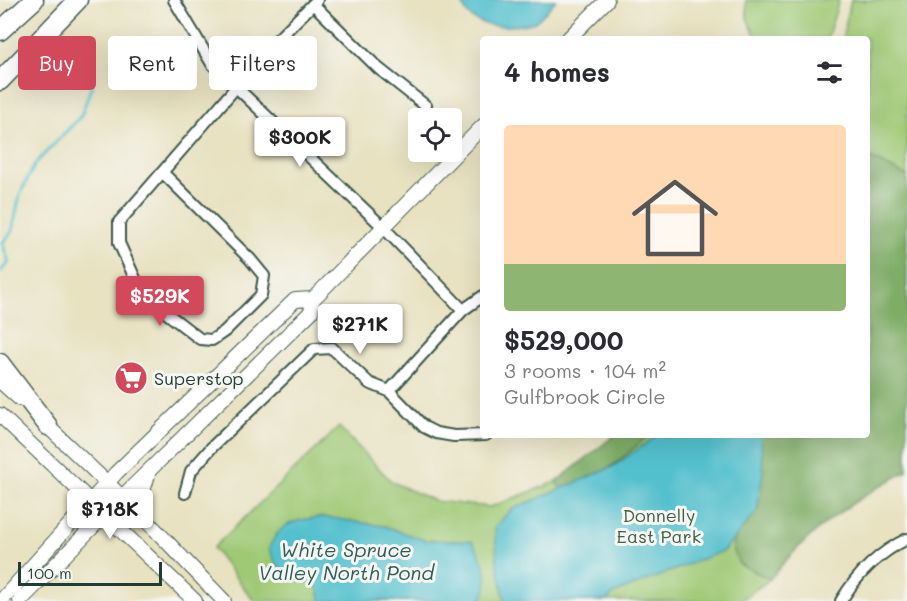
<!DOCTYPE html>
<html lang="en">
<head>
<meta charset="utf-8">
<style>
	body { margin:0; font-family:Mali,sans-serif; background:#f2f2f3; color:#2b2b33; height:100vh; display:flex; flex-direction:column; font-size:22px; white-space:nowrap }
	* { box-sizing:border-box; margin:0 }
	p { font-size:20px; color:#7c7c81 }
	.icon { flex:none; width:33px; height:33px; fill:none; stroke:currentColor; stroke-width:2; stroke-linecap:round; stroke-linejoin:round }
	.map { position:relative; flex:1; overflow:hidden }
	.drawer { position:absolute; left:480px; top:36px; width:390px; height:402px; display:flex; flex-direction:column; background:#fff; border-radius:6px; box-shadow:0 6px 24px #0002 }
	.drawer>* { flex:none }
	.hud { position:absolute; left:18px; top:36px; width:372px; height:54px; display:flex; gap:12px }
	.fabs { position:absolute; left:408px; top:108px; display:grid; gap:12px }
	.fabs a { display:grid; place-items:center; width:54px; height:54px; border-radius:6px; background:#fff; box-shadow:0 6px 24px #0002; font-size:30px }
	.scale { position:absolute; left:18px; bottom:15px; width:144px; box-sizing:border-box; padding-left:6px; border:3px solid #1f3d34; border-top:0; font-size:16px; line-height:21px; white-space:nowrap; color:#1f3d34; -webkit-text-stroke:4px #f6f6f2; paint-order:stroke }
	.price { position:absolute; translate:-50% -51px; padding:0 14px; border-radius:6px; background:#fff; color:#222; font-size:20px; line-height:39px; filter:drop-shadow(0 2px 3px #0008) }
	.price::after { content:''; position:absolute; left:50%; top:36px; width:18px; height:14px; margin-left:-9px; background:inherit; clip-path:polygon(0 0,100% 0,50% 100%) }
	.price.selected { background:#d1495b; color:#fff }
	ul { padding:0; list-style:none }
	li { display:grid; align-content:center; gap:12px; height:318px; padding:0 24px }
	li+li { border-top:2px solid #e1e1e2 }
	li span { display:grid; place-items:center; height:186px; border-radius:6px; color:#555 }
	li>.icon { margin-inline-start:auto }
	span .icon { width:108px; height:108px; fill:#fffc; stroke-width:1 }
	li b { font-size:26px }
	h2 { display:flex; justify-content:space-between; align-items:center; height:72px; padding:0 24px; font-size:26px }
	.tag { padding:0 21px; border-radius:6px; background:#fff; box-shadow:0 6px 24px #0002; font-size:21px; line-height:54px }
	.tag.selected { background:#d1495b; color:#fff }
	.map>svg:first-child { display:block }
	.green { fill:#9fc975; stroke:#5f8354; stroke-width:1.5 }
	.forest { fill:#7fad66; stroke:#4f754d; stroke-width:1.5 }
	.water { fill:#53c0cd; stroke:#397e80; stroke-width:1.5 }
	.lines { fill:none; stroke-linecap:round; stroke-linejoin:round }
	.stream { stroke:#53c0cd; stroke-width:3 }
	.street-casing { stroke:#3d5649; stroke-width:14 }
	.secondary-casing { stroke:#3d5649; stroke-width:16 }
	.highway-casing { stroke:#3d5649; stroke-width:21 }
	.street { stroke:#fff; stroke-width:10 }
	.secondary { stroke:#fff; stroke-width:14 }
	.highway { stroke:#fff; stroke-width:18 }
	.labels { text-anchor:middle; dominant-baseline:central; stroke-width:6; stroke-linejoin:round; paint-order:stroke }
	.poi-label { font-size:18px; fill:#1f3d34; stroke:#f6f6f2; text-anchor:start }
	.park-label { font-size:18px; fill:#3f6044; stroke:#f6f6f2 }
	.water-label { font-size:20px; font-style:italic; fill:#2c5e5a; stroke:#f6f6f2 }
</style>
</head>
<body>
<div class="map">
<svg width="907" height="601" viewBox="0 0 907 601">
	<rect width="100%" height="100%" fill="#f6f6f2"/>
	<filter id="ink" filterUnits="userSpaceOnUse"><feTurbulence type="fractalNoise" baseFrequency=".0167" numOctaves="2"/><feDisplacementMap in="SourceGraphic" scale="12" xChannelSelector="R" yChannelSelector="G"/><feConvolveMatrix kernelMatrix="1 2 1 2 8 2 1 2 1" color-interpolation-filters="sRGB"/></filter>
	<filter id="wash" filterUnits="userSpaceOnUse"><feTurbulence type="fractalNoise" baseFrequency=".008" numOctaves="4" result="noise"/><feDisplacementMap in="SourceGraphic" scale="24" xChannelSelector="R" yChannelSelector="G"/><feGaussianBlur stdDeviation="1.35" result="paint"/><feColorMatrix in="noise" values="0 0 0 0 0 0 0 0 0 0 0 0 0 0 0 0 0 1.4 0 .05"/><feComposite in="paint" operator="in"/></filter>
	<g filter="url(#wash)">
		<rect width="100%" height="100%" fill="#e8e2c1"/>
		<path class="green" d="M 746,0 L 838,0 L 839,1 L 827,39 L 757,39 L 747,18 Z
			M 851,0 L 907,0 L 907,194 L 867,166 L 867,39 L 842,39 Z
			M 339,427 L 392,482 L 435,501 L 490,507 L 556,482 L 567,495 L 616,463 L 649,435 L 748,435 L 739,564 L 770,579 L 740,601 L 254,601 L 213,548 Z"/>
		<path class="forest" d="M 867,156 L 907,176 L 907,471 C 852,501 809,530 770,579 L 739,564 L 733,548 L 746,475 L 748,435 L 867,435 Z
			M 615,435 L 649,435 L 616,463 L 566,495 L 556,482 Z"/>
		<path class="water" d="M 462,0 L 556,0 C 550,6 540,21 532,23 C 511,28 465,31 462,0 Z
			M 658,435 L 761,435 L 763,471 L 757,512 L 723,551 L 615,593 L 606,601 L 505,601 L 497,561 L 495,527 L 511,510 L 612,467 Z
			M 324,517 L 384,526 L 424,540 L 472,541 C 484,560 493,581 481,601 L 320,601 C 319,574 302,585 287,575 C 277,567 273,559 269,548 C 281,520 297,520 324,517 Z"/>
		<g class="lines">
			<path class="stream" d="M 0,272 L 9,262 L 2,243 L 12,232 L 20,194 L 35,164 L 81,116 L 93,82 L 80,42"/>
		</g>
	</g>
	<g filter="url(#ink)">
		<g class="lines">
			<g class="street-casing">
				<path id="street" d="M 174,0 L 212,64 L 383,227 L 463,310
					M 313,4 L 378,68 L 426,106
					M 163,173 L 250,259 L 264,276 L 261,295 L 225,331 L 212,340 L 200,339 L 142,294 L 119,243 L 119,222 L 277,40 L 317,0
					M 389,391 L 463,310 L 483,296
					M 185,493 L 191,471 L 212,447 L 314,349 L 332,348 L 369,383 L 389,391 L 424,427 L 436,433 L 454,436 L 486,435
					M 841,601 C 858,573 878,553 907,539"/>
			</g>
			<g class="secondary-casing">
				<path id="secondary" d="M 568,39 L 607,0
					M 0,381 L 20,399
					M 0,415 L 195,601
					M 42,421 L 145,519 L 224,601
					M 144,517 L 140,501 L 148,475
					M 1,601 L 116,473 L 295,300 L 313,299
					M 20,601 L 122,497 L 311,312 L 313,299 L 483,126"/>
			</g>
			<g class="highway-casing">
				<path id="highway" d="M 0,31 L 34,0
					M 0,81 L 78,0
					M 0,363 L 48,426"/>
			</g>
			<use href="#street" class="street"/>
			<use href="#secondary" class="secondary"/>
			<use href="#highway" class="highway"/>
		</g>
	</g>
	<defs>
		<g id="supermarket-disc" transform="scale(1.725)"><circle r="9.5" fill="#d1495b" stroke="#f6f6f2"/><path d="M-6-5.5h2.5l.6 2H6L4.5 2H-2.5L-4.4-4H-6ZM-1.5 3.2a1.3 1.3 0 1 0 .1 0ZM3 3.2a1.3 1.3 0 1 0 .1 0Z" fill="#fff"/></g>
	</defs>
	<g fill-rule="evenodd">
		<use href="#supermarket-disc" x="131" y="378"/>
	</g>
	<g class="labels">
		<g class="poi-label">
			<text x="154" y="378">Superstop</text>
		</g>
		<g class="park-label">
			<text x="659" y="515">Donnelly<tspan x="659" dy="21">East Park</tspan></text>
		</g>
		<g class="water-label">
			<text x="346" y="549">White Spruce<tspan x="346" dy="23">Valley North Pond</tspan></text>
		</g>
	</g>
</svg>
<div class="fabs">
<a><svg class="icon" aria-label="locate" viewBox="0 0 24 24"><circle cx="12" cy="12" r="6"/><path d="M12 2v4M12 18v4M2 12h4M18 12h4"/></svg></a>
</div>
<div class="scale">100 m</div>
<b class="price" style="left:300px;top:168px">$300K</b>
<b class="price selected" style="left:160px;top:327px">$529K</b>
<b class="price" style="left:360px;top:355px">$271K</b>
<b class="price" style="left:110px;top:540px">$718K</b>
<div class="hud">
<a class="tag selected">Buy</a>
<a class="tag">Rent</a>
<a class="tag">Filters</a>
</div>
<section class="drawer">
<h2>4 homes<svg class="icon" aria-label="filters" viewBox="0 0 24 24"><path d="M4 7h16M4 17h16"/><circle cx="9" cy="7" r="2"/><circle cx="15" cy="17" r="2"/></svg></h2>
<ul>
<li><span style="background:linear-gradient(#ffd9b3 75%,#8fb573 0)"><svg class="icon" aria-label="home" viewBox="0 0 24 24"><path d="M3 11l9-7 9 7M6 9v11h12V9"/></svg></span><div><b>$529,000</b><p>3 rooms · 104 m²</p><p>Gulfbrook Circle</p></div></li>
</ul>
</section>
</div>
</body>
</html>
